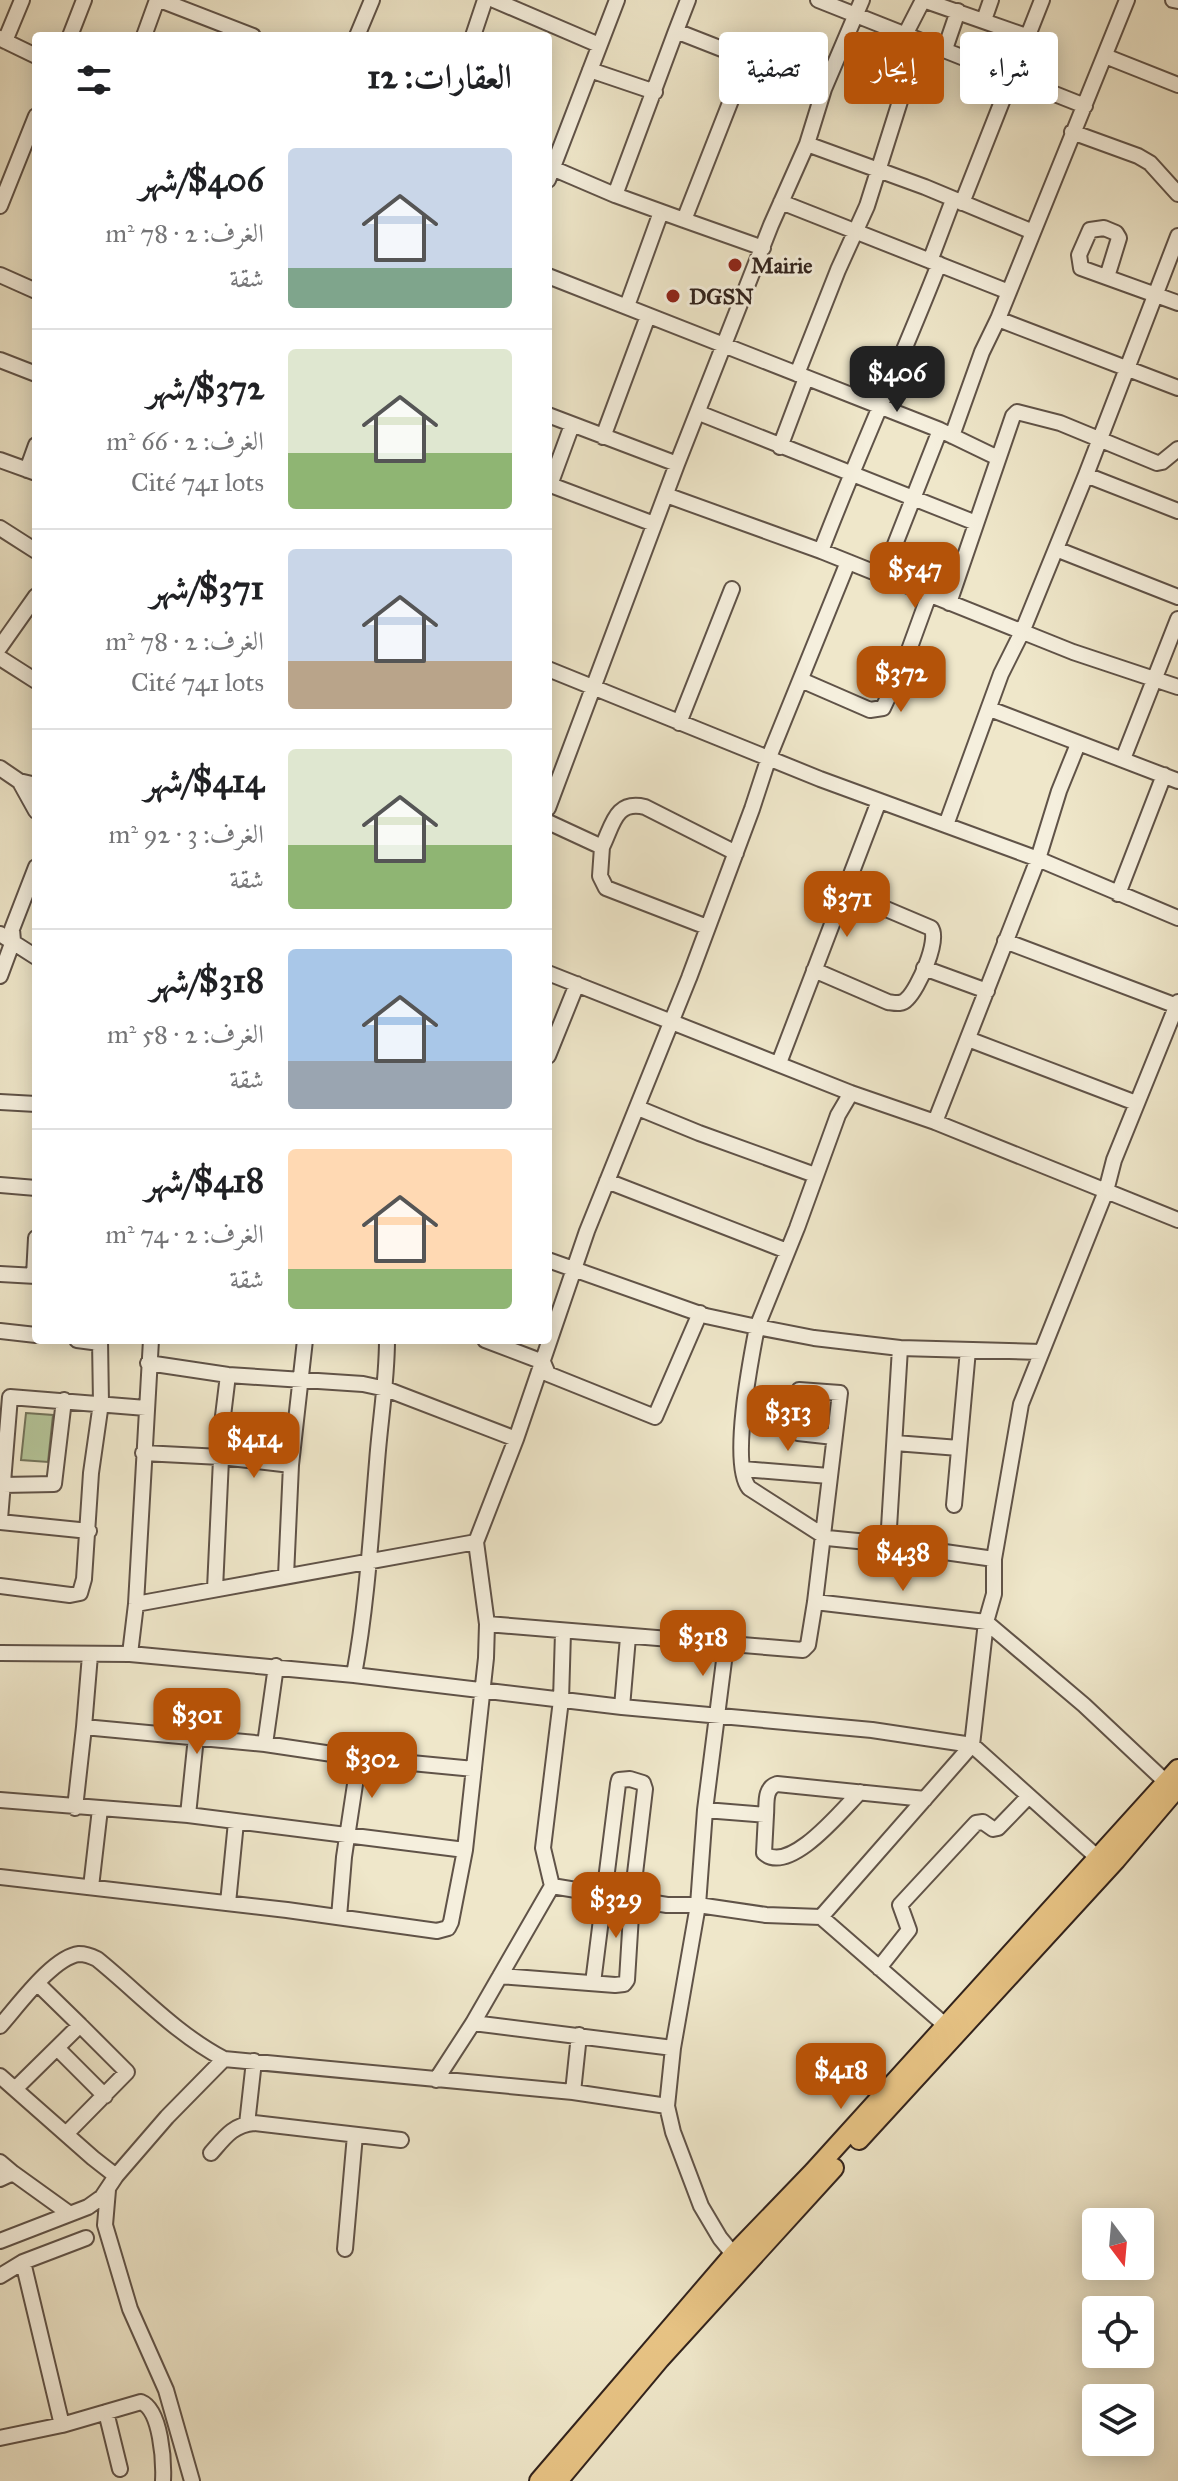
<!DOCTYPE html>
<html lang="ar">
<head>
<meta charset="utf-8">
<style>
	body { margin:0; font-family:"IM FELL Great Primer",Amiri,serif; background:#f6f6f6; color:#202124; direction:rtl; height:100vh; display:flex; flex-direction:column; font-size:30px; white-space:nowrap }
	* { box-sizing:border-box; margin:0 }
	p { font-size:26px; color:#757577 }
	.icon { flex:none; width:44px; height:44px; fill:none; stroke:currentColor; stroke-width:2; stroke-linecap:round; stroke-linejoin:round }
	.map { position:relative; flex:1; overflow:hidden; direction:ltr }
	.panel { position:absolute; left:32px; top:32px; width:520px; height:1312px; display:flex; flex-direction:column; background:#fff; border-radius:8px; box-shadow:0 4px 20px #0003; direction:rtl }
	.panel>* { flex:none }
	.banner { position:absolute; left:576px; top:32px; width:482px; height:72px; direction:rtl; display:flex; gap:16px }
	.needle { width:52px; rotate:164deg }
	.buttons { position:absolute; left:1082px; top:2208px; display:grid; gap:16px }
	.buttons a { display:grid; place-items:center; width:72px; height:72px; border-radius:8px; background:#fff; box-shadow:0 4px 20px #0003; font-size:40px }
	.price { position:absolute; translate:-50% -68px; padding:0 18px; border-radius:16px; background:#b45309; color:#fff; font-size:26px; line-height:52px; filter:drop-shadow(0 2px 4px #0008) }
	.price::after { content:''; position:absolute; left:50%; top:48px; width:24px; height:18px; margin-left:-12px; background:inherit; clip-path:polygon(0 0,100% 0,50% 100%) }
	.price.on { background:#222; color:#fff }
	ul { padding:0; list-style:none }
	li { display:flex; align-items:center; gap:24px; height:200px; padding:0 40px }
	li+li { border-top:2px solid #e0e0e0 }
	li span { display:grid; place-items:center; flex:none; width:224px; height:160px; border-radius:8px; color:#555 }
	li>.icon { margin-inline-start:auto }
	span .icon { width:96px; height:96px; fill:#fffc; stroke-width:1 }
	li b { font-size:34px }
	h2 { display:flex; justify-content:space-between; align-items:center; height:96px; padding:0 40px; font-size:34px }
	.tag { padding:0 28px; border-radius:8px; background:#fff; box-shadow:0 4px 20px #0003; font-size:28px; line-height:72px }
	.tag.on { background:#b45309; color:#fff }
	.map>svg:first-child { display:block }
	.green { fill:#b5c69a; stroke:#73745b; stroke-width:2 }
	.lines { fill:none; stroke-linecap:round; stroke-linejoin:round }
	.minor-casing { stroke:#605348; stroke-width:18 }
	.major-casing { stroke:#31221c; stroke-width:22 }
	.minor { stroke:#f5efdd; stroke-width:14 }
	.major { stroke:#e8c485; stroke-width:18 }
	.poi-dot { fill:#8f2418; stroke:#f5efdd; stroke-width:3 }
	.labels { text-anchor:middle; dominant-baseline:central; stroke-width:6; stroke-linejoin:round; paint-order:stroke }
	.poi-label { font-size:22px; font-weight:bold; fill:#31221c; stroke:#f5efdd; text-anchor:start }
</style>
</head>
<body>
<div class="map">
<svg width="1178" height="2481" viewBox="0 0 1178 2481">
	<rect width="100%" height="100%" fill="#efe7ca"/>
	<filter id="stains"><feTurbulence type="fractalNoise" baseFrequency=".0025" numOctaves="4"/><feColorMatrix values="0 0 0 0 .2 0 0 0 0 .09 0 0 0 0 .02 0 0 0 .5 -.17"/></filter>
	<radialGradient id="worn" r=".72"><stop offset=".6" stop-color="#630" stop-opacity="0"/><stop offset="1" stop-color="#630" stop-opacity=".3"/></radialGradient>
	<path class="green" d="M 26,1413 L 53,1415 L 48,1462 L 21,1460 Z"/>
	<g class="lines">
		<g class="minor-casing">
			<path id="minor" d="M 160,0 L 253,36
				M 494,0 L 599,45
				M 688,0 L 676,31 L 824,89
				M 818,0 L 1085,106
				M 1173,0 L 1178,1
				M 984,20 L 991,0
				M 676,31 L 615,195 L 684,220 L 748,57
				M 905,35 L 923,0 L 1029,37
				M 70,36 L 84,0
				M 144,36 L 157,0
				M 357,36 L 372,0
				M 473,36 L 485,0
				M 0,38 L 5,41 L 22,0
				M 5,41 L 36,56
				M 945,49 L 958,11
				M 1105,56 L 1178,85
				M 590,70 L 655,92
				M 1072,132 L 1138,156 L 1150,163 L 1178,194
				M 807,144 L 925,187 L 1033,232
				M 552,168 L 615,195
				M 548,180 L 617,0
				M 781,202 L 1009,292
				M 962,203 L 1042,0
				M 0,206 L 36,116
				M 684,220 L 763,248
				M 930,261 L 953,200
				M 0,275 L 36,291
				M 548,276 L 940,430 L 998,458
				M 1107,277 L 1119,238 L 1116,233 L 1104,228 L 1090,230 L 1079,255 L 1081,268 L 1178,303
				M 627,306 L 661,212
				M 998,319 L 1178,388
				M 0,360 L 36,374
				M 797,374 L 838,270 L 867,206 L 919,41
				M 699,413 L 976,523
				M 548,415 L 677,464
				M 952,436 L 982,352 L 998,319 L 1127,0
				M 603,437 L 648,316
				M 780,447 L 806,378
				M 0,460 L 36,473
				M 27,470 L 36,445
				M 1086,475 L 1178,511
				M 548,484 L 654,524
				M 550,485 L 572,425
				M 666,495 L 821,551 L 1073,652 L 1178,687
				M 0,528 L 36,551
				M 1056,549 L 1178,597
				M 821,551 C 858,454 901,361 939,264
				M 883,575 L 940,430
				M 949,603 L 1013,416 L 1017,412 L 1060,423 L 1157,463 L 1162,462 L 1178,449
				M 0,647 L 36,596
				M 0,658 L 36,681
				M 548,669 L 820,779 L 1038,859 L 1178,918
				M 801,680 L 870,710 L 883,708 L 905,661 L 929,595
				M 990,709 L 1178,781
				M 679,723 L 732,589
				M 1123,759 L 1178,619
				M 0,768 L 19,781 L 36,785
				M 21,784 L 36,811
				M 548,808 L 677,464 L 771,225 L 807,144 L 824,89 L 862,0
				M 548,822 L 602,847 L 600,876 L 606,888 L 707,927
				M 946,825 L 1001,674 L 1022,632 L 1086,475 L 1178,236
				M 602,847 C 613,825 615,800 645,807 L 736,853
				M 1118,894 L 1164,775
				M 0,934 L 36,957
				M 1005,941 L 1177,1006
				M 924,968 L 987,991
				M 814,970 L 888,1002 C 895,1003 902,1005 907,999 C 918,989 940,940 931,928 L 846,892
				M 548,973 L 851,1093 L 935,1122 L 1178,1220
				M 0,976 L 13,941 L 12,929 L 36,867
				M 968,1039 L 1136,1103
				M 548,1056 L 577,984
				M 779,1063 L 879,801
				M 0,1102 L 36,1104
				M 638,1108 L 699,1133 L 815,1175
				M 935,1122 L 1038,859 L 1059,791 L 1078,744
				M 607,1181 L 787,1251
				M 0,1185 L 36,1188
				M 548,1260 L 706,1316 L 757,1327 L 797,1228 L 838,1115 L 851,1093
				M 0,1274 L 36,1276
				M 34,1276 L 36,1238
				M 0,1331 L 36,1335
				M 77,1340 L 100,1343
				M 485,1340 L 543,1362 L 548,1374 L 655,1417 L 700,1313
				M 900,1348 L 1041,1352
				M 148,1363 L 228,1375 L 363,1384 L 386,1389 L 516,1439
				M 895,1443 L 959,1448
				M 143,1453 L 221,1457 L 291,1465 L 286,1576
				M 291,1465 L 305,1340
				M 743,1469 L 829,1476
				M 3,1485 L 54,1484 L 64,1400
				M 954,1505 L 968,1350
				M 0,1519 L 10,1397 L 146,1408
				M 0,1522 L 89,1531
				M 888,1544 L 900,1348 L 814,1338 L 757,1327 C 751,1358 730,1464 749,1488 L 827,1538 L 888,1544 L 994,1559
				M 0,1586 L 70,1595 L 80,1593 L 84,1579 L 91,1473 L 101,1403 L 100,1340
				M 215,1589 L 223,1416 L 228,1375
				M 136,1604 L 476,1542 L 516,1439 L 587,1231 L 689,978 L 752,809 L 769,757 L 848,562
				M 487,1624 L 803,1650 L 808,1645 L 815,1602 L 840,1393 L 799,1390 L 798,1433 L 834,1437
				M 726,1645 L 705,1810 L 698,1905 L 673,2048 L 667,2106 L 673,2132 L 701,2206 L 720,2238 L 738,2260
				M 0,1653 L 130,1654 L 354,1675 C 367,1604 371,1533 377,1462 C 380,1421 387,1381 387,1340
				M 130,1654 L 136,1604 L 151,1340
				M 354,1675 L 622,1707 L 872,1730 L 972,1745 L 1098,1858
				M 622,1707 L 628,1637
				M 84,1727 L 90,1655
				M 265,1744 L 276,1666
				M 1166,1782 L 1084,1705 L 986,1622 L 994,1594 L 994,1559 L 1021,1404 L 1106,1191 L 1114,1160 L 1178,1002
				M 0,1800 L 188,1815 L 465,1850
				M 75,1808 L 84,1727 L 265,1744 L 359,1758
				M 705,1810 L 766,1815 C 767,1804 764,1788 777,1784 L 925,1799
				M 188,1815 L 196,1737
				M 766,1815 L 764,1853 C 790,1875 842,1810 860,1792
				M 0,1877 L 287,1910 L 437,1931 L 448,1928 L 451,1922 L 465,1850 L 486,1658 L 487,1624 L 476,1542
				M 552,1886 L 543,1848 L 561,1700 L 563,1632
				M 91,1887 L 100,1809
				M 228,1903 L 236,1822
				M 339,1917 L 344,1857 L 359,1758 L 474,1769
				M 821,1917 L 945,2025
				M 879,1968 L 909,1930 L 900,1905 L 976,1823 L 983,1822 L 993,1829 L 998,1828 L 1029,1796
				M 500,1976 L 615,1985 L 624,1984 L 627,1980 L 632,1899 L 645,1789 L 643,1783 L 630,1779 L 619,1780 L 618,1784 L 593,1983
				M 38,1984 L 80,2025
				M 473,2023 L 673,2048
				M 0,2026 C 18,2006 53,1957 79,1954 C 86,1954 91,1956 97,1959 C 139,1993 176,2034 224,2059 L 573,2092 L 667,2106
				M 57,2048 L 105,2096
				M 0,2076 L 93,2158 L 116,2176
				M 436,2080 L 473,2023 L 552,1886 L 667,1905 L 698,1905 L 766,1915 L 821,1917 L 972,1745 L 986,1622 L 815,1602
				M 15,2089 L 80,2025 L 127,2072 L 66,2134
				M 573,2092 L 579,2035
				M 247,2124 L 254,2061
				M 211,2153 C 225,2137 233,2125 254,2123 L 401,2140
				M 0,2162 L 13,2173
				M 0,2179 L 13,2173 L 70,2214
				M 108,2190 L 105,2225 L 130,2309 L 166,2390 L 192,2481
				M 0,2241 L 88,2207 L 102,2197 L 116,2176 L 167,2117 L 224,2059
				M 345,2249 L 355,2135
				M 23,2262 L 62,2425
				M 0,2276 L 23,2262 L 86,2238
				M 106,2412 L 120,2469
				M 0,2438 L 62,2425 L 141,2402 C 161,2410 164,2461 163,2481"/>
		</g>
		<g class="major-casing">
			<path id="major" d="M 859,2140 L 1116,1860 L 1178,1787
				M 539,2481 L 733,2255 L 813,2172 L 1178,1769
				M 558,2481 L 660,2359 L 834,2168"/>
		</g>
		<use href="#minor" class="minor"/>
		<use href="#major" class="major"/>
	</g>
	<g class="poi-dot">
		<circle cx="735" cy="265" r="8"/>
		<circle cx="673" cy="296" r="8"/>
	</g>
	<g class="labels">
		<g class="poi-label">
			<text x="751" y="265">Mairie</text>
			<text x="689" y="296">DGSN</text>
		</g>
	</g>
	<rect width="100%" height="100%" filter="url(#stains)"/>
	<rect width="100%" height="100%" fill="url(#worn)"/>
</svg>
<div class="buttons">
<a><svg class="needle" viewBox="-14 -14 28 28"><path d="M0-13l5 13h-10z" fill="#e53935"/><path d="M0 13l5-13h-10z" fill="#757577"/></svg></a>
<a><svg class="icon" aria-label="locate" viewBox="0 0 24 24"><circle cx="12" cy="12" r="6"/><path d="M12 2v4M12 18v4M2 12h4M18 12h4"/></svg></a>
<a><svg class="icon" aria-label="layers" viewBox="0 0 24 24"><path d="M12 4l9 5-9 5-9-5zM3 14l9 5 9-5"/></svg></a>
</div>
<b class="price on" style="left:897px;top:414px">$406</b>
<b class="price" style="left:915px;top:610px">$547</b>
<b class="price" style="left:901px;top:714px">$372</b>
<b class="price" style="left:847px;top:939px">$371</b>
<b class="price" style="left:788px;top:1453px">$313</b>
<b class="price" style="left:254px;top:1480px">$414</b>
<b class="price" style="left:903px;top:1593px">$438</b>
<b class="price" style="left:703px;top:1678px">$318</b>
<b class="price" style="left:197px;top:1756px">$301</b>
<b class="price" style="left:372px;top:1800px">$302</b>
<b class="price" style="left:616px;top:1940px">$329</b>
<b class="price" style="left:841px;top:2111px">$418</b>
<div class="banner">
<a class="tag">شراء</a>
<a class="tag on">إيجار</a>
<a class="tag">تصفية</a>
</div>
<section class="panel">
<h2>العقارات: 12<svg class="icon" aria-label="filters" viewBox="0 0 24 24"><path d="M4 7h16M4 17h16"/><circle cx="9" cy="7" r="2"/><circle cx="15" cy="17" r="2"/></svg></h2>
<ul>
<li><span style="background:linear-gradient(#c9d6e8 75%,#7fa58c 0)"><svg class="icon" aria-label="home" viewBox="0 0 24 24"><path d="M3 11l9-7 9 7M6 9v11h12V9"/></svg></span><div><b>$406/شهر</b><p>الغرف: 2 · 78 m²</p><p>شقة</p></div></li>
<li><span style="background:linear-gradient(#dfe7d0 65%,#8fb573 0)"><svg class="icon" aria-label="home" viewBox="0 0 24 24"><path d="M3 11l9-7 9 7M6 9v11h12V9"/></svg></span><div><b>$372/شهر</b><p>الغرف: 2 · 66 m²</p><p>Cité 741 lots</p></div></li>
<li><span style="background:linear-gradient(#c9d6e8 70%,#b9a48a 0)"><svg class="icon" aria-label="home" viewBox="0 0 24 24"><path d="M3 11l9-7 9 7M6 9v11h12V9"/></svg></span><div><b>$371/شهر</b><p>الغرف: 2 · 78 m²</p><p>Cité 741 lots</p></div></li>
<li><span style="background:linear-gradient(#dfe7d0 60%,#8fb573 0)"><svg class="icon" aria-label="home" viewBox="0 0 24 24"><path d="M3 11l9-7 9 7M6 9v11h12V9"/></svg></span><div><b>$414/شهر</b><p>الغرف: 3 · 92 m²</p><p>شقة</p></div></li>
<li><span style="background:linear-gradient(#a9c7e8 70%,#9aa5b1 0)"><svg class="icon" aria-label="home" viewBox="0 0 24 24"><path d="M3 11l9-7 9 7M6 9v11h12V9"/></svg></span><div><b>$318/شهر</b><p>الغرف: 2 · 58 m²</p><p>شقة</p></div></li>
<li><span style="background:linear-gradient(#ffd9b3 75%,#8fb573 0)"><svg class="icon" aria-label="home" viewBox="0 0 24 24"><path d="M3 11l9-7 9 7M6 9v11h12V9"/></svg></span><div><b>$418/شهر</b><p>الغرف: 2 · 74 m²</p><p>شقة</p></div></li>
</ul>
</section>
</div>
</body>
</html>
